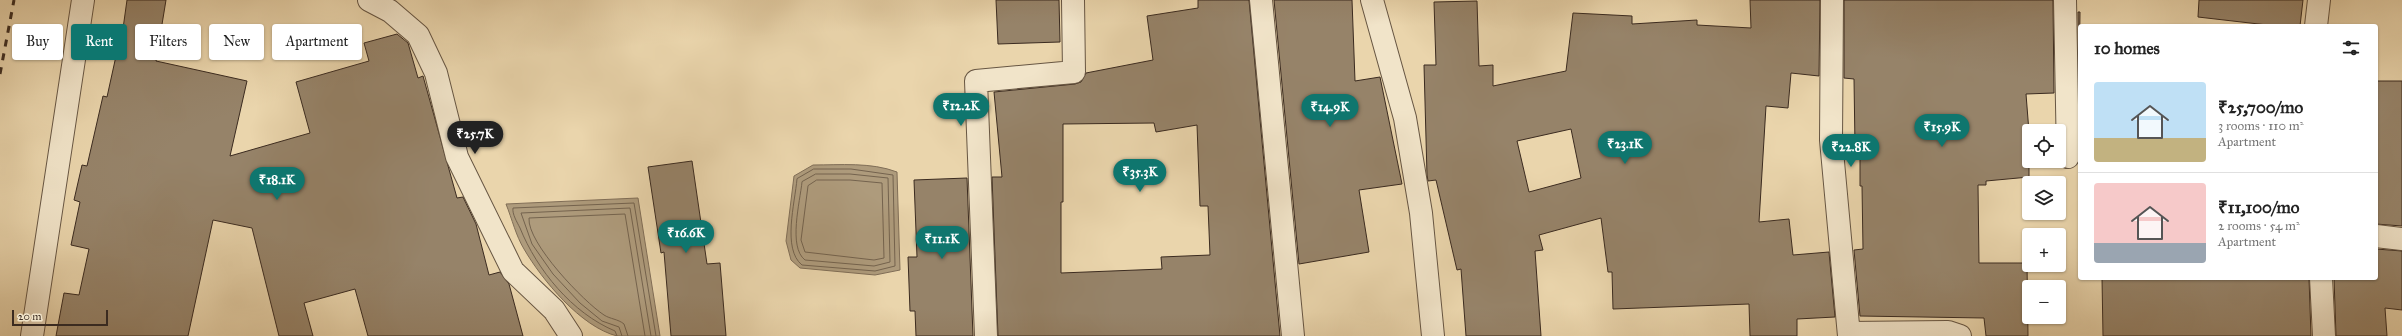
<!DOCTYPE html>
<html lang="en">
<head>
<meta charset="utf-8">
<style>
	body { margin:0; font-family:"IM FELL Great Primer",serif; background:#f6f6f6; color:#222; height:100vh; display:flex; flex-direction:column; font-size:15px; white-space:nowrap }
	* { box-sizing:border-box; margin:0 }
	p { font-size:13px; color:#767676 }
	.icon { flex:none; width:22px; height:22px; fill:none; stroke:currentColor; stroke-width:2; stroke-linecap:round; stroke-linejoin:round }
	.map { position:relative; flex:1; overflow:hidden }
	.side { position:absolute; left:2078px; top:24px; width:300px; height:256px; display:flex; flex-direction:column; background:#fff; border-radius:4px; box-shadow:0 1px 3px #0004 }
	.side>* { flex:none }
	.guide { position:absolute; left:12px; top:24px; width:380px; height:36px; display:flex; gap:8px }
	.controls { position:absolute; left:2022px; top:124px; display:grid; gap:8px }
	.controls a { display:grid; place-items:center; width:44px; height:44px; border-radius:4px; background:#fff; box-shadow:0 1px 3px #0004; font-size:20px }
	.scale { position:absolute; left:12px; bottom:10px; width:96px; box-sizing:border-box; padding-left:4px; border:2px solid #3b2b20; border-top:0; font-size:11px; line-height:14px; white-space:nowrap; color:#3b2b20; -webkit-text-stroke:3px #f1e4c9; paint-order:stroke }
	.price { position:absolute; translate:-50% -34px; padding:0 9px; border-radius:14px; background:#0f766e; color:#fff; font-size:13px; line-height:26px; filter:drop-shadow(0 1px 2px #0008) }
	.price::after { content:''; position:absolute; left:50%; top:24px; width:12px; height:9px; margin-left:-6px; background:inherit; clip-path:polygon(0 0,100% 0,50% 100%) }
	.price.selected { background:#222; color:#fff }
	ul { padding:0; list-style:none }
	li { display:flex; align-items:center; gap:12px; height:100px; padding:0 16px }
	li+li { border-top:1px solid #e0e0e0 }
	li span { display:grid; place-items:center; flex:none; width:112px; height:80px; border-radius:4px; color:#555 }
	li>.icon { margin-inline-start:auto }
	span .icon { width:48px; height:48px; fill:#fffc; stroke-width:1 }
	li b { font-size:17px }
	h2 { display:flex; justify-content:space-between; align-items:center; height:48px; padding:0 16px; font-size:17px }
	.pill { padding:0 14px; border-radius:4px; background:#fff; box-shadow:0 1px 3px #0004; font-size:14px; line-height:36px }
	.pill.selected { background:#0f766e; color:#fff }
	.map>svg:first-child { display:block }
	.water { fill:#ae9b7c; stroke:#806e57 }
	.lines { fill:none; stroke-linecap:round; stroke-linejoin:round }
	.shore { stroke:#74634e; stroke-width:1 }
	.building { fill:#968369; stroke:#3b2b20; fill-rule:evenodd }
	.minor-casing { stroke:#675643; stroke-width:24 }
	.minor { stroke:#f1e4c9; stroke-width:22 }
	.rail { stroke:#3b2b20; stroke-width:3; stroke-dasharray:7 7; stroke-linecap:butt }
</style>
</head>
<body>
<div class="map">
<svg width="2402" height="336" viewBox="0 0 2402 336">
	<rect width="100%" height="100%" fill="#ead5ac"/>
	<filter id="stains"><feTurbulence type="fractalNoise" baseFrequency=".005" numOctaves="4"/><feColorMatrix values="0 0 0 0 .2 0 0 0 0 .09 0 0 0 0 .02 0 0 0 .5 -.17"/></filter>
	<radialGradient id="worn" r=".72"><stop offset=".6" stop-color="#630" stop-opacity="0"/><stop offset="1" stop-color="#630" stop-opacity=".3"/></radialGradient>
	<path class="water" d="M 813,165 C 840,165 871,162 897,172 L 900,270 L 875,275 L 800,268 L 791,260 L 786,241 L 794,176 Z
		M 638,198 L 660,336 C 646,336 630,336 617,336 C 581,327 542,280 524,249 C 516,236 512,219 506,204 Z"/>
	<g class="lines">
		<path class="shore" d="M 814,169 L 851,169 L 893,175 L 895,266 L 875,271 L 802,265 C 782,249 795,203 797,179 Z
			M 816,174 L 850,174 L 888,178 L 890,262 L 874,266 L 805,260 C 788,247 800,202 802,182 Z
			M 817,180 L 850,180 L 882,183 L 884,258 L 874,260 L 805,252 L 801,240 L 808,186 Z
			M 617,336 L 615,331 C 572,313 537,270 520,228 C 517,222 512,214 513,208 L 634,203 L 656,336
			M 622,336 L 619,327 L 602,321 L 580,303 L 553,274 L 532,244 L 521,213 L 630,208 L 651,336
			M 628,336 L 624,324 C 618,319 610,319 604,315 C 584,302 527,243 529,218 L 625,214 L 645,336"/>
	</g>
	<path class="building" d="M 127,0 L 166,0 L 156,61 L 247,81 L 230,156 L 310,133 L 296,82 L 369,61 L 364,43 L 397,34 L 408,43 L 418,78 L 423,76 L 457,198 L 463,197 L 476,224 L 489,275 L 500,272 L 509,284 L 523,336 L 368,336 L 355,289 L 304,303 L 313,336 L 279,336 L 252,228 L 213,220 L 188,336 L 56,336 L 64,293 L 79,295 L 89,249 L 71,245 L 80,202 L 74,200 L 82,165 L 87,166 L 103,96 L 107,97 L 116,56 L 119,57 Z
		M 996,0 L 1059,0 L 1060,42 L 998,44 Z
		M 1198,0 L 1249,0 L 1280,336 L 998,336 L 992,177 L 1002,177 L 994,92 L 1075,84 L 1081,82 L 1086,73 L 1153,60 L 1147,16 L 1198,8 ZM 1154,123 L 1156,132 L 1197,125 L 1200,206 L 1208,206 L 1210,255 L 1161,257 L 1162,269 L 1061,273 L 1061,202 L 1063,202 L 1063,124 Z
		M 1274,0 L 1352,0 L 1355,81 L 1380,77 L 1402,184 L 1359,190 L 1369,252 L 1299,264 Z
		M 1750,0 L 1820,0 L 1819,76 L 1791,73 L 1788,108 L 1766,106 L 1759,222 L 1789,219 L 1793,255 L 1829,252 L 1835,317 L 1797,319 L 1797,336 L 1750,336 L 1749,304 L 1613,309 L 1612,272 L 1608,272 L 1601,218 L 1539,235 L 1543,250 L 1535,251 L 1541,336 L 1466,336 L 1461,269 L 1457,270 L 1436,180 L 1428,181 L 1427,175 L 1424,65 L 1436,65 L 1434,2 L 1477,1 L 1479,66 L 1493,65 L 1493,86 L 1566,71 L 1573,13 L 1632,16 L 1632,24 L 1697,20 L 1697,25 L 1751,28 ZM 1571,129 L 1581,178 L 1529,192 L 1517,141 Z
		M 1844,0 L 2053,0 L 2054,93 L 2026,94 L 2029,132 L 2029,177 L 1986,181 L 1986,185 L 1978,185 L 1979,263 L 2027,263 L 2028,336 L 1986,336 L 1984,318 L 1860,316 L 1854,250 L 1863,249 L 1862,186 L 1860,186 L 1860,146 L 1855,146 L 1854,79 L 1844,78 Z
		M 2199,0 L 2303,0 L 2300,26 L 2276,26 L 2198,17 Z
		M 2078,12 L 2080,12 L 2079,93 Z
		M 2376,81 L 2402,81 L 2402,226 L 2376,224 Z
		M 692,161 L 707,264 L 720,263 L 726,336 L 671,336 L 664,252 L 661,253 L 648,167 Z
		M 967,178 L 973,336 L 916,336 L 915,311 L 910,311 L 908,257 L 917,257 L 914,180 Z
		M 2376,249 L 2402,251 L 2402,310 L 2385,308 L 2387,336 L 2336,336 L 2334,278 L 2376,278 Z
		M 2102,278 L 2309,278 L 2311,336 L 2103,336 Z"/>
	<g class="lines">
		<g class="minor-casing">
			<path id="minor" d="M 369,0 L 390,11 L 418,35 L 436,73 L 457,157 L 513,271 L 554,310 L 571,336
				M 1261,0 L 1293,336
				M 1372,0 L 1405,118 L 1421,213 L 1433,336
				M 1832,0 L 1831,140 L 1849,336
				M 2065,0 L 2068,157
				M 2316,26 L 2319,0
				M 2376,236 L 2402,239
				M 2321,278 L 2324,336
				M 1849,333 L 1948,332 L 1960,336
				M 32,336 L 83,0
				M 986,336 L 976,81 L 1074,72 L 1073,0"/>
		</g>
		<use href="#minor" class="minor"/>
		<path class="rail" d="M 0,74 L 14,0"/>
	</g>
	<rect width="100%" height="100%" filter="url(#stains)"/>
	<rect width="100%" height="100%" fill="url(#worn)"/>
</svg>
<div class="controls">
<a><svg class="icon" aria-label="locate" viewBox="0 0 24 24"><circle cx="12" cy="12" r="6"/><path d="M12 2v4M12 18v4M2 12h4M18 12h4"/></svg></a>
<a><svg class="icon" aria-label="layers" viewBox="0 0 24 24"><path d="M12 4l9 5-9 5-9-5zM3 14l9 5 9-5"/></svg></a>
<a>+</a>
<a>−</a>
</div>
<div class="scale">20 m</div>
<b class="price" style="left:961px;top:127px">₹12.2K</b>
<b class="price" style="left:1330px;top:128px">₹14.9K</b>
<b class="price" style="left:1942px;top:148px">₹15.9K</b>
<b class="price selected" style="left:475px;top:155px">₹25.7K</b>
<b class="price" style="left:1625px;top:165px">₹23.1K</b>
<b class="price" style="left:1851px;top:168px">₹22.8K</b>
<b class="price" style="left:1140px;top:193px">₹35.3K</b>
<b class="price" style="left:277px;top:201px">₹18.1K</b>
<b class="price" style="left:686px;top:254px">₹16.6K</b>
<b class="price" style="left:942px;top:260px">₹11.1K</b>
<div class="guide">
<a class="pill">Buy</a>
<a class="pill selected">Rent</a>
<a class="pill">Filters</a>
<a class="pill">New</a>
<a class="pill">Apartment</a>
</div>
<section class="side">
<h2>10 homes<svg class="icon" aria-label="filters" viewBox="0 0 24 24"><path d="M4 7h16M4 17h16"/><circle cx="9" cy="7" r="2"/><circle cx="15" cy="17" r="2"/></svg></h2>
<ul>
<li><span style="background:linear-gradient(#bfe0f5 70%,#c2b280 0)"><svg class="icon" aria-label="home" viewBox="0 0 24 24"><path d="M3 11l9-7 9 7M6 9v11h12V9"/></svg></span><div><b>₹25,700/mo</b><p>3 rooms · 110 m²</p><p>Apartment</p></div></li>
<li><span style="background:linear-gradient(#f6c9c9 75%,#9aa5b1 0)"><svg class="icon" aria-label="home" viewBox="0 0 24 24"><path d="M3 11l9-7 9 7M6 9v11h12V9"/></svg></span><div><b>₹11,100/mo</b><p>2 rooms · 54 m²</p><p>Apartment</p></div></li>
</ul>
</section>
</div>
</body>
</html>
